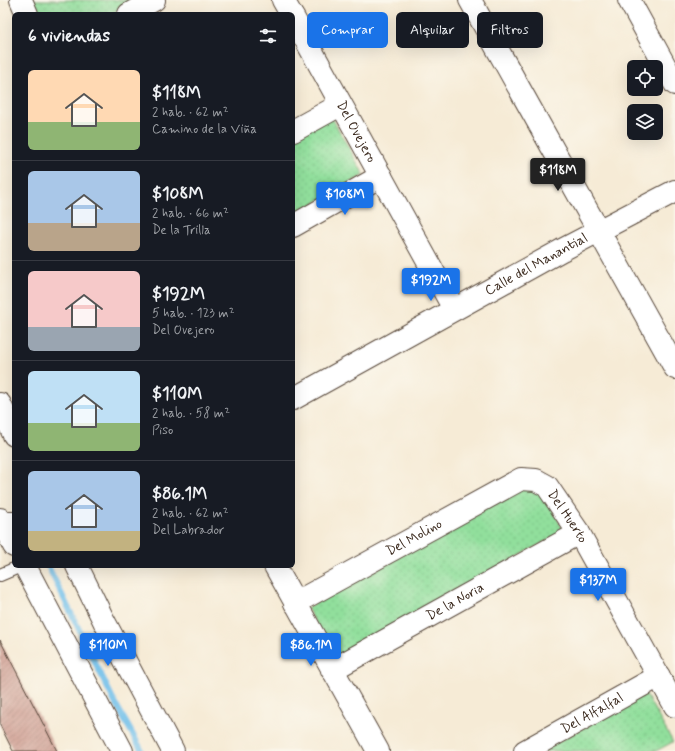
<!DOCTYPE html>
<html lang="es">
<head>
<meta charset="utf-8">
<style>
	body { margin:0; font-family:Mynerve,sans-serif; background:#20242c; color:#f1f3f6; height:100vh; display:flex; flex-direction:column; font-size:15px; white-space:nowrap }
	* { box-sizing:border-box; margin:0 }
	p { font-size:13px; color:#9ea1a6 }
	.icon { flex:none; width:22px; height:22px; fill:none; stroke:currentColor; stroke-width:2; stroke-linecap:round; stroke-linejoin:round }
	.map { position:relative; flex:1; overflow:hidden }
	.panel { position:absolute; left:12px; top:12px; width:283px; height:556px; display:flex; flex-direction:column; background:#171b24; border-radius:6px; box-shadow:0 4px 16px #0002 }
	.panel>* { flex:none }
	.banner { position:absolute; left:307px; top:12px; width:308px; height:36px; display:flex; gap:8px }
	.fabs { position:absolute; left:627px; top:60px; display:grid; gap:8px }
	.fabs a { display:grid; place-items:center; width:36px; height:36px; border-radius:6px; background:#171b24; box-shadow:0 4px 16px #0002; font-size:20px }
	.price { position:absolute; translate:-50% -34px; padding:0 9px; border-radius:4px; background:#1a73e8; color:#fff; font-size:13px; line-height:26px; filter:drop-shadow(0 1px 2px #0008) }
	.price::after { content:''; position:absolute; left:50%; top:24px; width:12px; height:9px; margin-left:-6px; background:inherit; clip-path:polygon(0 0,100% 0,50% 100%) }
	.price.selected { background:#222; color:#fff }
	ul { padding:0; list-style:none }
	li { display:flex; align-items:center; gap:12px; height:100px; padding:0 16px }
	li+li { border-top:1px solid #363941 }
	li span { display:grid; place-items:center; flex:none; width:112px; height:80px; border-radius:6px; color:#555 }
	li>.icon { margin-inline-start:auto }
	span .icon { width:48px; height:48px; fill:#fffc; stroke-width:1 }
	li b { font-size:17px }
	h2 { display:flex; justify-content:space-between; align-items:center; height:48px; padding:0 16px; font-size:17px }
	.chip { padding:0 14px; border-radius:6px; background:#171b24; box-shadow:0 4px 16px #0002; font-size:14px; line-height:36px }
	.chip.selected { background:#1a73e8; color:#fff }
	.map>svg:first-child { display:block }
	.grass { fill:url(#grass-dots); stroke:#66845d }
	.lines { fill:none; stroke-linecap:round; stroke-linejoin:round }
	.stream { stroke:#6fbfea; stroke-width:6 }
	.building { fill:url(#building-hatch) }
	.lane-casing { stroke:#57473a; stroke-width:14 }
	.street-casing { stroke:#57473a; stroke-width:24 }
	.secondary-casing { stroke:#57473a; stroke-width:24 }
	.lane { stroke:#fff; stroke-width:12 }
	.street { stroke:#fff; stroke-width:22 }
	.secondary { stroke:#fff; stroke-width:22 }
	.labels { text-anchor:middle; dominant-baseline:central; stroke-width:4; stroke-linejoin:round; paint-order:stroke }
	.street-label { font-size:14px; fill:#3b2a1e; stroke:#fbf7ec }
</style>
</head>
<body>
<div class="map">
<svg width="675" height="751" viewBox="0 0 675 751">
	<defs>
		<pattern id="grass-dots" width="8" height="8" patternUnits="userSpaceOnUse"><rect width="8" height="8" fill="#91df9c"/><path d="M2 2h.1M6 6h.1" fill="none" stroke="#7ec086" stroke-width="1.8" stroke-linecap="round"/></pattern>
		<pattern id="building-hatch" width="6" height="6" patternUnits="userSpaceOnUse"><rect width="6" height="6" fill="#cf9e92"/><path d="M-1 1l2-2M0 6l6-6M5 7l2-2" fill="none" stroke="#a98177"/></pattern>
	</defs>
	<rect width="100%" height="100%" fill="#fbf7ec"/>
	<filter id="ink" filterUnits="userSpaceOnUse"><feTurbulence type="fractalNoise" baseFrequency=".025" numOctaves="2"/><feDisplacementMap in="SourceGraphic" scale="8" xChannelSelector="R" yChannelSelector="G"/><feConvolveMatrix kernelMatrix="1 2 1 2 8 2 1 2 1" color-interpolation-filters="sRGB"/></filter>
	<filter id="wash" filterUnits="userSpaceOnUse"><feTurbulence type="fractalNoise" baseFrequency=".012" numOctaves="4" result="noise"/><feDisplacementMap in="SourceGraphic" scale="16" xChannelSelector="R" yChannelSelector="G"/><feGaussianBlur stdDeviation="0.9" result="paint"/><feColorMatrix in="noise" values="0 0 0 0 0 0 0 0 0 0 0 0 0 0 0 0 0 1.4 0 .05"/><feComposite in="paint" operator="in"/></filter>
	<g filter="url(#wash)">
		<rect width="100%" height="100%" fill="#f6ebd6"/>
		<path class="grass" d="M 31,0 L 137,0 L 111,14 L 36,14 Z
			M 331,116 L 364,175 L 293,215 L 293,138 Z
			M 524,486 L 541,489 L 564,531 L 336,658 L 307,608 Z
			M 645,693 L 673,742 L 656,751 L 542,751 Z"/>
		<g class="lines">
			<path class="stream" d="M 48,566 L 114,701 L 142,751"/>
		</g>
		<g id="blocks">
			<path class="building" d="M 0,640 L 35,708 L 57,751 L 13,751 L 0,725 Z"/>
		</g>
	</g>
	<g filter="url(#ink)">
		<use href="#blocks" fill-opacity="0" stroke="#57473a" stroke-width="1"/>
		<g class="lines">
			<g class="lane-casing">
				<path id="lane" d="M 0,575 L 21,566"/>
			</g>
			<g class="street-casing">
				<g id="street">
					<path d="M 21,0 L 27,14"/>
					<path d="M 283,0 L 291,14"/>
					<path d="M 470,0 L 675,368"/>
					<path d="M 629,0 L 675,84"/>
					<path d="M 129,14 L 154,0"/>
					<path id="s1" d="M 293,17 L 454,309"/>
					<path d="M 293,131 L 340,105"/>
					<path d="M 293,226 L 381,176"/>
					<path id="s2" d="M 293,399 L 562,250 L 675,191"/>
					<path d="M 0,519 L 14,546"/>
					<path d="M 25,566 L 122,751"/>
					<path d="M 275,566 L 378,751"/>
					<path id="s3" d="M 295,603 L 521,479 L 536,480 L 547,486 L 579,533 L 675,706"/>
					<path id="s4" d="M 332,670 L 579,533"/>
					<path id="s5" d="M 525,751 L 659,676"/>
				</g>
			</g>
			<g class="secondary-casing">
				<path id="secondary" d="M 0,404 L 14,435
					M 2,523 L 14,523
					M 77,566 L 104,621 L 173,751"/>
			</g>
			<use href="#lane" class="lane"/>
			<use href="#street" class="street"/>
			<use href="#secondary" class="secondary"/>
		</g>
	</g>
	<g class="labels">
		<g class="street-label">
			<text stroke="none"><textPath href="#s1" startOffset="131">Del Ovejero</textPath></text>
			<text stroke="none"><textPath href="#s2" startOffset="278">Calle del Manantial</textPath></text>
			<text stroke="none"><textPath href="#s3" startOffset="322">Del Huerto</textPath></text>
			<text stroke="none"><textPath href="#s3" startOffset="136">Del Molino</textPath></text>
			<text stroke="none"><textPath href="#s4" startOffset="141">De la Noria</textPath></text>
			<text stroke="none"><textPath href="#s5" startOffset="77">Del Alfalfal</textPath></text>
		</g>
	</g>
</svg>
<div class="fabs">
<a><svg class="icon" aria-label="locate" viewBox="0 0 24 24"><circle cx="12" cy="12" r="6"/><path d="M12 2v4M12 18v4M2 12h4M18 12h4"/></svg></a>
<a><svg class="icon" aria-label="layers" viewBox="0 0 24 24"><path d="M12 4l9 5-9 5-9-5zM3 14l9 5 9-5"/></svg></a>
</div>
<b class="price selected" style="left:558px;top:192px">$118M</b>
<b class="price" style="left:345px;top:216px">$108M</b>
<b class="price" style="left:431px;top:302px">$192M</b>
<b class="price" style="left:598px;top:602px">$137M</b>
<b class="price" style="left:108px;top:667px">$110M</b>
<b class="price" style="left:311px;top:667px">$86.1M</b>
<div class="banner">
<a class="chip selected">Comprar</a>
<a class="chip">Alquilar</a>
<a class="chip">Filtros</a>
</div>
<section class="panel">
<h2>6 viviendas<svg class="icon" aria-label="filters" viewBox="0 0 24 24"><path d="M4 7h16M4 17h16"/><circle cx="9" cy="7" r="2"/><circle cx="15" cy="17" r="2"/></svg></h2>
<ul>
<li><span style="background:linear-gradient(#ffd9b3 65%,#8fb573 0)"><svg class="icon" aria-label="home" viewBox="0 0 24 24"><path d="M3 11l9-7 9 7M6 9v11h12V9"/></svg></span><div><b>$118M</b><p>2 hab. · 62 m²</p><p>Camino de la Viña</p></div></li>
<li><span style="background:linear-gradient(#a9c7e8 65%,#b9a48a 0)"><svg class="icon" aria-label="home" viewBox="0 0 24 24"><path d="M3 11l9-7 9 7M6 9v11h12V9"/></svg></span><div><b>$108M</b><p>2 hab. · 66 m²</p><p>De la Trilla</p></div></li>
<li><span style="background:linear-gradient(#f6c9c9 70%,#9aa5b1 0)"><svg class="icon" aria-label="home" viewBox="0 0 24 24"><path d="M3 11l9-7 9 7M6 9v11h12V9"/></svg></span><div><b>$192M</b><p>5 hab. · 123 m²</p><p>Del Ovejero</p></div></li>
<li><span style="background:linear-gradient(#bfe0f5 65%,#8fb573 0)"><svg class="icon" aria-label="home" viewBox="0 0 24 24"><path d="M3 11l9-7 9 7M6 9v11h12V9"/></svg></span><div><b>$110M</b><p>2 hab. · 58 m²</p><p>Piso</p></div></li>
<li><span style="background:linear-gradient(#a9c7e8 75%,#c2b280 0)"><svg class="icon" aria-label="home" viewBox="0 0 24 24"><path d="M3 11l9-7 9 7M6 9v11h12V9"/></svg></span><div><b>$86.1M</b><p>2 hab. · 62 m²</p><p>Del Labrador</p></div></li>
</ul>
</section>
</div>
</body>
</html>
